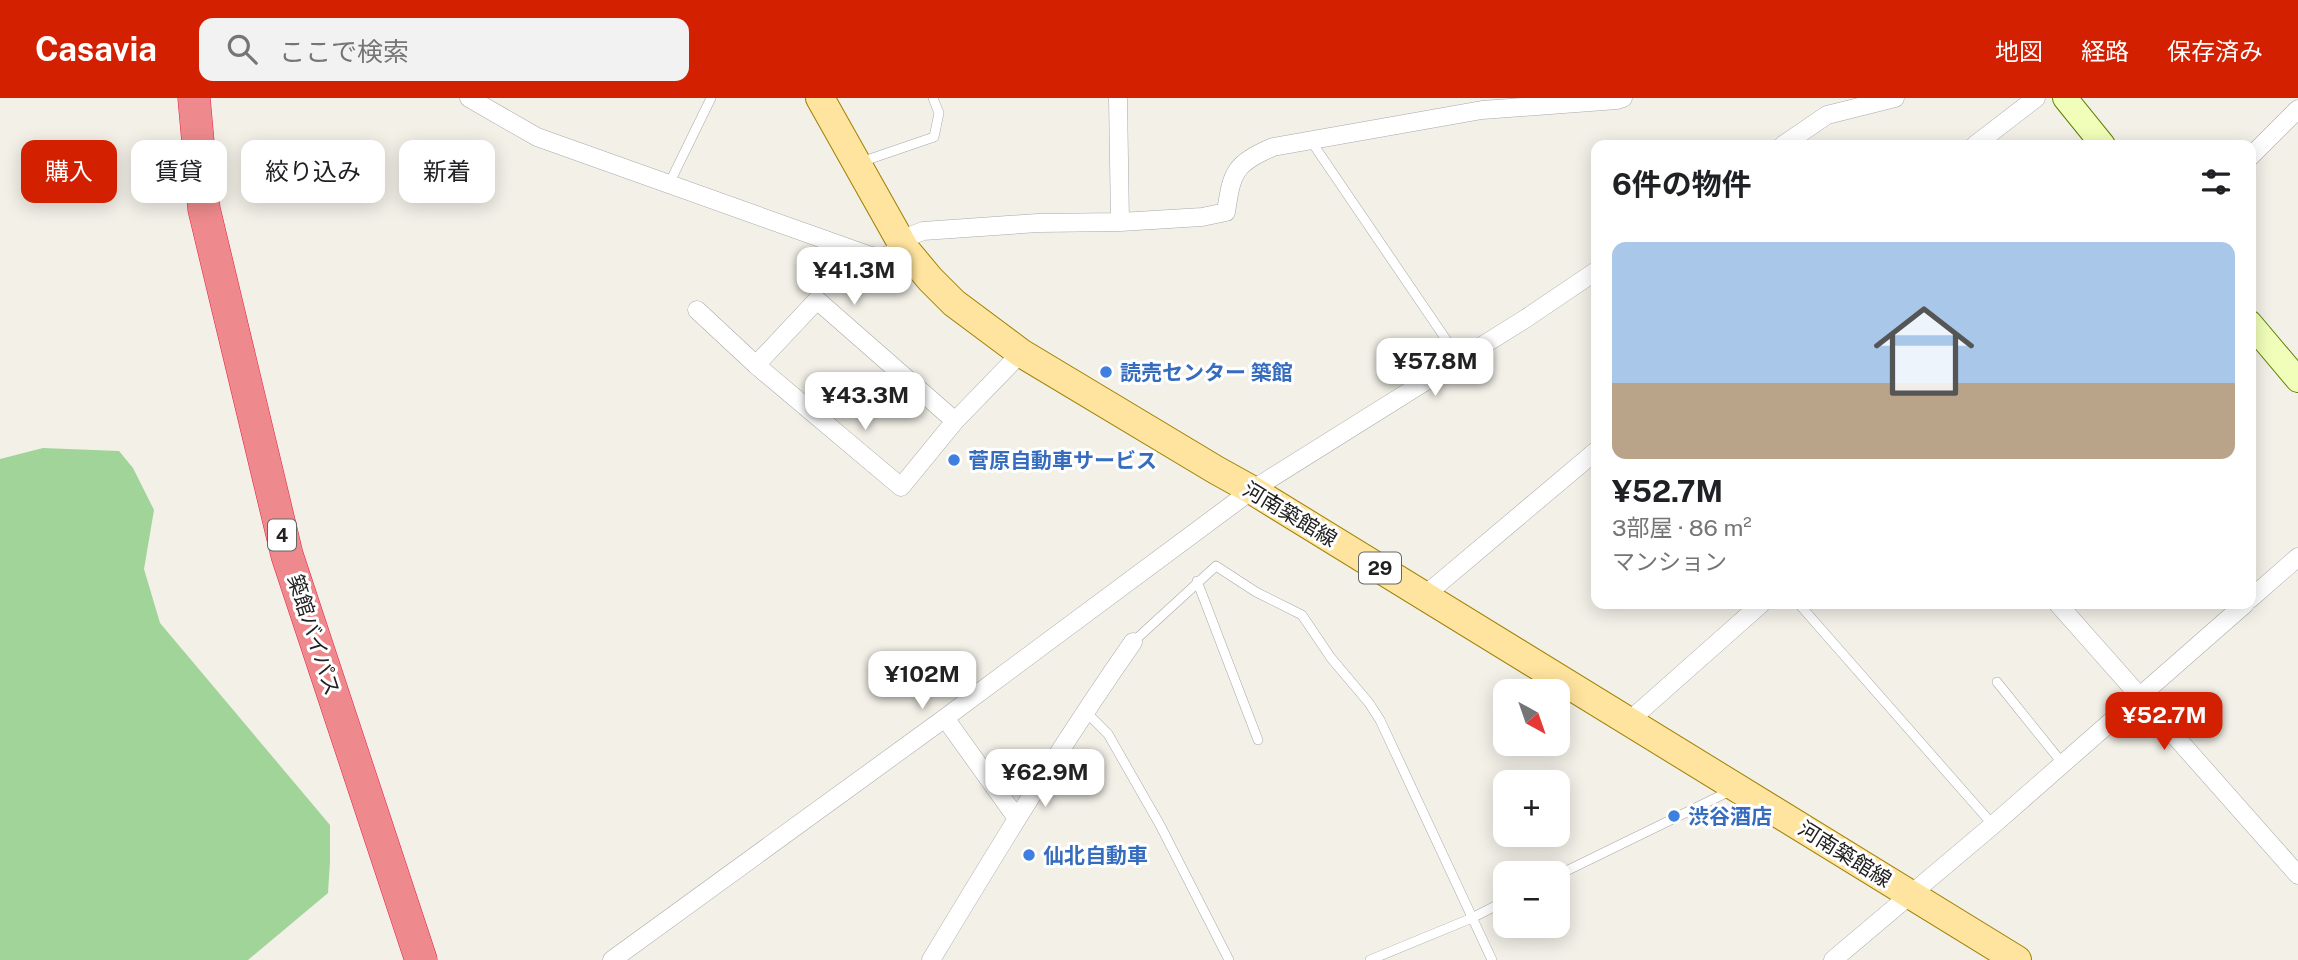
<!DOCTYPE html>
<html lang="ja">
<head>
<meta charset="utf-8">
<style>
	body { margin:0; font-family:"Public Sans","Noto Sans JP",sans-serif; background:#f2f2f2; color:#202124; height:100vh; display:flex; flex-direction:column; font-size:26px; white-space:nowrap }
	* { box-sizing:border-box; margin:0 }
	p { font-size:23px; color:#757577 }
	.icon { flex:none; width:38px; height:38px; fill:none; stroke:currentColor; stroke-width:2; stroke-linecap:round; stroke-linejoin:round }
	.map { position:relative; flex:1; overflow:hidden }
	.panel { position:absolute; left:1591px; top:42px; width:665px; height:469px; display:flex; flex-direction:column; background:#fff; border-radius:14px; box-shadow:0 4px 18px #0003 }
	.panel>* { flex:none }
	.guide { position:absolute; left:21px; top:42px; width:665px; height:63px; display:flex; gap:14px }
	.needle { width:46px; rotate:140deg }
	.controls { position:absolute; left:1493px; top:581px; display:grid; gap:14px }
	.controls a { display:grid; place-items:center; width:77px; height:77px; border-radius:14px; background:#fff; box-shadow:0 4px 18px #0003; font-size:35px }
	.price { position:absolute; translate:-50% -60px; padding:0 16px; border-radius:14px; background:#fff; color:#222; font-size:23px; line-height:46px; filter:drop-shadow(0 2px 4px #0008) }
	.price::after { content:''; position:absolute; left:50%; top:42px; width:21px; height:16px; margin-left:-10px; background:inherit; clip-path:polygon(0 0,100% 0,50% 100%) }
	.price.selected { background:#d22000; color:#fff }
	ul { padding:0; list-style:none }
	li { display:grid; align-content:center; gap:14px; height:371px; padding:0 21px }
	li span { display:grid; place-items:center; height:217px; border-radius:14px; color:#555 }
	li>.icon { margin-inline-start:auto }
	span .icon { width:126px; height:126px; fill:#fffc; stroke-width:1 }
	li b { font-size:30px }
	h2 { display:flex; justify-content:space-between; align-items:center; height:84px; padding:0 21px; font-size:30px }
	.chip { padding:0 24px; border-radius:14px; background:#fff; box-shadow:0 4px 18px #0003; font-size:24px; line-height:63px }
	.chip.selected { background:#d22000; color:#fff }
	header { display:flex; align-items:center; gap:42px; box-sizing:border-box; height:98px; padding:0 35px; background:#d22000; color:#fff }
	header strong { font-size:33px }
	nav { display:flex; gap:38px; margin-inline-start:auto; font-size:24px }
	.search { width:490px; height:63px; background:#f2f2f2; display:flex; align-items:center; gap:18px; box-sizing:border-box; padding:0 24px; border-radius:14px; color:#757577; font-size:26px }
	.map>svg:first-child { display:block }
	.forest { fill:#a1d499 }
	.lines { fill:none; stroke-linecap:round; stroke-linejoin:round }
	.lane-casing { stroke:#a8a8a8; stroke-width:10 }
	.street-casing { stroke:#a8a8a8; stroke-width:19 }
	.secondary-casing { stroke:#5e8000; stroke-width:26 }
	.primary-casing { stroke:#9e8100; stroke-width:30 }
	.highway-casing { stroke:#e81c43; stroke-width:33 }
	.lane { stroke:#fff; stroke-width:9 }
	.street { stroke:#fff; stroke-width:18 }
	.secondary { stroke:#f0feb9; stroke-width:24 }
	.primary { stroke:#ffe49f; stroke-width:28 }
	.highway { stroke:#ee8a8d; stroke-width:32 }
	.shop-dot { fill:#3f7fe0; stroke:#fff; stroke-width:2.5 }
	.labels { text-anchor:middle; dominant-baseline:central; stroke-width:6; stroke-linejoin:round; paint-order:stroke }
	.shield { fill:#fff; stroke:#646464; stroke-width:2 }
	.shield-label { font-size:19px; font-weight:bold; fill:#212121 }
	.shop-label { font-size:21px; font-weight:bold; fill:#366cbe; stroke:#fff; text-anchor:start }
	.street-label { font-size:21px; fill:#212121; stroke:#fff }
</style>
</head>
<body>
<header>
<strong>Casavia</strong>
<div class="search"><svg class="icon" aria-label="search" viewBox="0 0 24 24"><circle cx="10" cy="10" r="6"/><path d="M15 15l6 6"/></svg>ここで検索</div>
<nav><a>地図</a><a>経路</a><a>保存済み</a></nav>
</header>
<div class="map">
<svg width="2298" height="862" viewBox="0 0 2298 862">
	<rect width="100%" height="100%" fill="#f2f0e7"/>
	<path class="forest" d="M 43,350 L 119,353 L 133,370 L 154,412 L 144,471 L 160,525 L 330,727 L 330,763 L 328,795 L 248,862 L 0,862 L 0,361 Z"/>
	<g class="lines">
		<g class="lane-casing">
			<path id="lane" d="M 1311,43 L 1460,262
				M 861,64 L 934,39 L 939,15 L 933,0
				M 669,86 L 711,0
				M 1197,483 L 1258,642
				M 1799,506 L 1993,727
				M 1133,544 L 1216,468 L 1256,494 L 1302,517 L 1331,560 L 1369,605 L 1380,622 L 1492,862
				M 1997,584 L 2063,666
				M 1085,613 L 1108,636 L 1160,727 L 1229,862
				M 1558,777 L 1730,693
				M 1370,862 L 1472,820 L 1505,803"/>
		</g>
		<g class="street-casing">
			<path id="street" d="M 469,0 L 537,39 L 868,157 L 880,160 L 905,151
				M 1118,0 L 1120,124
				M 1783,47 L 1827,17 L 1895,0
				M 1975,47 L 2036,0
				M 2250,59 L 2298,11
				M 900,142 L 923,133 L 1038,125 L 1120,124 L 1202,119 L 1226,114 C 1232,74 1234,66 1273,49 L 1482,12 L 1617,2 L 1623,0
				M 697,212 L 756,267 L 901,389 L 955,323 L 1021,255
				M 756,267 L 817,202 L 955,323
				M 1424,498 L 1596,353
				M 2250,501 L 2298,459
				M 2058,506 L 2298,777
				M 945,620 L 1016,719
				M 1629,623 L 1761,506
				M 612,862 L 945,620 L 1252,392 L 1525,221 L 1596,173
				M 931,862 C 996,754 1061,647 1133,544
				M 1833,862 L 1993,727 L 2245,506"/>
		</g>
		<g class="secondary-casing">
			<path id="secondary" d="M 2065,0 L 2103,47
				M 2250,225 L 2298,282"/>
		</g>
		<g class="primary-casing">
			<path id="primary" d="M 820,0 L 905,151 L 930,181 L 954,205 L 1021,255 L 1216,372 L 1252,392 L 2017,862"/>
		</g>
		<g class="highway-casing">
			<path id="highway" d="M 194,0 L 204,111 L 287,457 L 421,862"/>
		</g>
		<use href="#lane" class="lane"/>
		<use href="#street" class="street"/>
		<use href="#secondary" class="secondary"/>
		<use href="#primary" class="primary"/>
		<use href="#highway" class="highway"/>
	</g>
	<g class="shop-dot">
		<circle cx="1106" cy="274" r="7"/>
		<circle cx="954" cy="362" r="7"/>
		<circle cx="1674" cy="718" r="7"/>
		<circle cx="1029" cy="757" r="7"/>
	</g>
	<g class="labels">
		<g class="shield">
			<rect x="268" y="421.5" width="28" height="31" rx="5"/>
			<rect x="1359" y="454.5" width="42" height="31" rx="5"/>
		</g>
		<g class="shield-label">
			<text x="282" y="437">4</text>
			<text x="1380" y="470">29</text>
		</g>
		<g class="shop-label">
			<text x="1120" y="274">読売センター 築館</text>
			<text x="968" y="362">菅原自動車サービス</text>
			<text x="1688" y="718">渋谷酒店</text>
			<text x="1043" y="757">仙北自動車</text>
		</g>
		<g class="street-label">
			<text transform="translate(1290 416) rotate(31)">河南築館線</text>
			<text transform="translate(314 537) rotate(72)">築館バイパス</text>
			<text transform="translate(1845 756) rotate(32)">河南築館線</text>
		</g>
	</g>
</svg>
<div class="controls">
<a><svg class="needle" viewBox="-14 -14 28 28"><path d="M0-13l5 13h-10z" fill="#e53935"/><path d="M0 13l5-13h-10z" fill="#757577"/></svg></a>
<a>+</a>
<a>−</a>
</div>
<b class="price" style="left:854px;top:209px">¥41.3M</b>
<b class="price" style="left:1435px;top:300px">¥57.8M</b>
<b class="price" style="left:865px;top:334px">¥43.3M</b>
<b class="price" style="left:922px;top:613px">¥102M</b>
<b class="price selected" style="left:2164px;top:654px">¥52.7M</b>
<b class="price" style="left:1045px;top:711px">¥62.9M</b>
<div class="guide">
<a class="chip selected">購入</a>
<a class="chip">賃貸</a>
<a class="chip">絞り込み</a>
<a class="chip">新着</a>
</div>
<section class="panel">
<h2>6件の物件<svg class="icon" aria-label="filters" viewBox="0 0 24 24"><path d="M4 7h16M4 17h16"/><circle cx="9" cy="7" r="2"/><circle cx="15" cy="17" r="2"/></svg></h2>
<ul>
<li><span style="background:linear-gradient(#a9c7e8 65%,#b9a48a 0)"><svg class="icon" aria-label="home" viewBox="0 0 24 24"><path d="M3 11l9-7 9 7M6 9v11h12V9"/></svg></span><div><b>¥52.7M</b><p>3部屋 · 86 m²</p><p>マンション</p></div></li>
</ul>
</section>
</div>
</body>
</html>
